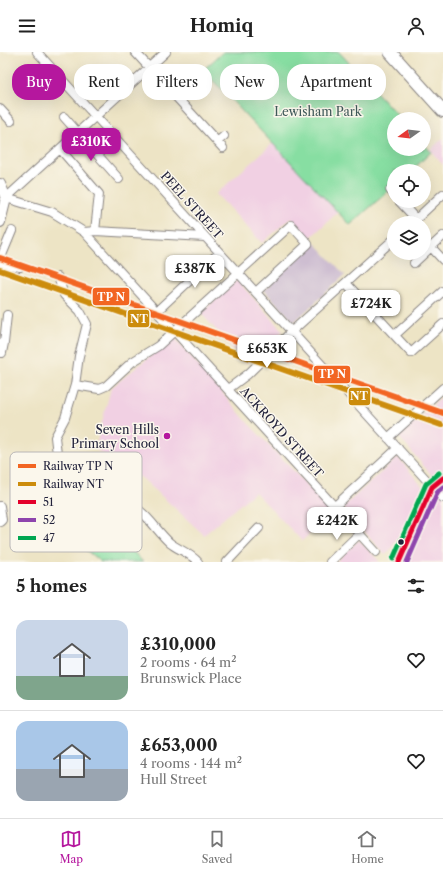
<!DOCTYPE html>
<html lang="en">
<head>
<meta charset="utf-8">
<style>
	body { margin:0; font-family:"Libre Caslon Text",serif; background:#f6f6f6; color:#222; height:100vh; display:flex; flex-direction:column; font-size:15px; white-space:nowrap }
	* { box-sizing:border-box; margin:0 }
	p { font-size:13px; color:#767676 }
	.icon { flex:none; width:22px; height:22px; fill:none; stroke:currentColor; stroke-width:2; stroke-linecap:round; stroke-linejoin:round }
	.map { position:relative; height:510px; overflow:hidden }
	.details { display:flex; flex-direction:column; background:#fff; flex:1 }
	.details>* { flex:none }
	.banner { position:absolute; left:12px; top:12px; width:419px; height:36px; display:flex; gap:8px }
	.needle { width:26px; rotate:255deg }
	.fabs { position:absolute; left:387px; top:60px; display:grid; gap:8px }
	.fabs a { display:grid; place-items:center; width:44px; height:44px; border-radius:50%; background:#fff; box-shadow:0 4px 16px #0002; font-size:20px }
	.price { position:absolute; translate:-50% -34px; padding:0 9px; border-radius:8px; background:#fff; color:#222; font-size:13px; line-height:26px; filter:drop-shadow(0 1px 2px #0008) }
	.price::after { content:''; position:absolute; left:50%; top:24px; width:12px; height:9px; margin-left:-6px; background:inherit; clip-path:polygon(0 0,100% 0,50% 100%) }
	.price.on { background:#b5179e; color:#fff }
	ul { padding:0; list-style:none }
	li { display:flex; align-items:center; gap:12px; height:100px; padding:0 16px }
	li+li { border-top:1px solid #e0e0e0 }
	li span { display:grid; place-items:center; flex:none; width:112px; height:80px; border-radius:12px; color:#555 }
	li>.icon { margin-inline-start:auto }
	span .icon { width:48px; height:48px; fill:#fffc; stroke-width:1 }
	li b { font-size:17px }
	h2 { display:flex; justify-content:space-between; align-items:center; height:48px; padding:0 16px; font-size:17px }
	.tag { padding:0 14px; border-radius:16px; background:#fff; box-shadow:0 4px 16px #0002; font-size:14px; line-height:36px }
	.tag.on { background:#b5179e; color:#fff }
	header { display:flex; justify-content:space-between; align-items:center; height:52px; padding:0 16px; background:#fff; font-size:18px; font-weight:700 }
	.dock { display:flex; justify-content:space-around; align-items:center; height:56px; border-top:1px solid #e0e0e0; background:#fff; font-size:11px; color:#767676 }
	.dock a { display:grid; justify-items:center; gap:2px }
	.dock .on { color:#b5179e }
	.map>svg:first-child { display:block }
	.built { fill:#f1d0e3 }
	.industrial { fill:#cebed1 }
	.green { fill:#87dea2; stroke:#54806e }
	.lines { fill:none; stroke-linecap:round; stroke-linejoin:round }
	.minor-casing { stroke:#888380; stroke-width:10 }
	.tertiary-casing { stroke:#888380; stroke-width:12 }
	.secondary-casing { stroke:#888380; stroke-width:14 }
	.minor { stroke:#fff; stroke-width:8 }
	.tertiary { stroke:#fff; stroke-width:10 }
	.secondary { stroke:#fff; stroke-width:12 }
	.bus-1-casing { stroke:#fbf7ec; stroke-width:8 }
	.bus-2-casing { stroke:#fbf7ec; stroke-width:8 }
	.bus-3-casing { stroke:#fbf7ec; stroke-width:8 }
	.bus-1 { stroke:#e4002b; stroke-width:5 }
	.bus-2 { stroke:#8e44ad; stroke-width:5 }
	.bus-3 { stroke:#00a651; stroke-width:5 }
	.rail-1-casing { stroke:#fbf7ec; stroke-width:9 }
	.rail-2-casing { stroke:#fbf7ec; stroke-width:9 }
	.rail-1 { stroke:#f26522; stroke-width:6 }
	.rail-2 { stroke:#cc8c0c; stroke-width:6 }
	.poi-dot { fill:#b5179e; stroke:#fbf7ec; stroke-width:1.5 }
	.bus-dot { fill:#22223b; stroke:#fbf7ec; stroke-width:1.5 }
	.labels { text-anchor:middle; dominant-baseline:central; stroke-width:3; stroke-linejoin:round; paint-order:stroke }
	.park-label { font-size:12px; fill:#405a5a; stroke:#fbf7ec }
	.street-label { font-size:12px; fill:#22223b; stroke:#fbf7ec }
	.poi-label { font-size:12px; fill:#22223b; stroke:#fbf7ec; text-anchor:end }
	.key { fill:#fbf7ec; stroke:#bab7b7; stroke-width:1 }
	.key-label { font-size:11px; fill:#22223b }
	.line-badge { stroke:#fbf7ec; stroke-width:1.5 }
	.badge-label { font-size:11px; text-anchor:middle; font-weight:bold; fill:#fff }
</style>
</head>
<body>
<header><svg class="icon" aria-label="menu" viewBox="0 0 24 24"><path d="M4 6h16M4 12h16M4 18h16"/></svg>Homiq<svg class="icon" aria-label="person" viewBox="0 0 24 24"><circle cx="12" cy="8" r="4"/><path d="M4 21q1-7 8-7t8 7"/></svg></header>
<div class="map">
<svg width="443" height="510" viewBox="0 0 443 510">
	<rect width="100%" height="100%" fill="#fbf7ec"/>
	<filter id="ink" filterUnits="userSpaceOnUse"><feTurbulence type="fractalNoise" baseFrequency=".025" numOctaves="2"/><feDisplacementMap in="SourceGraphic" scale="8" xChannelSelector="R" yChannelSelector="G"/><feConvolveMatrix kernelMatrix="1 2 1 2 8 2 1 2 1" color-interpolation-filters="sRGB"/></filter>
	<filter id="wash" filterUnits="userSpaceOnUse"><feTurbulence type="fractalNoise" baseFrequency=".012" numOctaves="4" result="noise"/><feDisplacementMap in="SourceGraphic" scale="16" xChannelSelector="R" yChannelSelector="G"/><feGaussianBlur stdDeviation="0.9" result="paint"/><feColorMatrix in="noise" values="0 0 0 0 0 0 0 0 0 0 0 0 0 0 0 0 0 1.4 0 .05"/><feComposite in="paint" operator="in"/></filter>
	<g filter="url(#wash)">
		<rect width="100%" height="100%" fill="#ede4c5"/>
		<path class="built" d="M 443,86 L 443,113 L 430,98 Z
			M 273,91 L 339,159 L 310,186 L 291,166 L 262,191 L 216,142 Z
			M 237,228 L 283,279 L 246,312 L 201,261 Z
			M 174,285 L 249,372 L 333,460 L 302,489 L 255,440 L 204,483 L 143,427 L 95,397 L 111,336 Z
			M 443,344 L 443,419 L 434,426 L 398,384 Z
			M 398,405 L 426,439 L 405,480 L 395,489 L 392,496 L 385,503 L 343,455 Z
			M 443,429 L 443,510 L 405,510 L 430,452 L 440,432 Z
			M 359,488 L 380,510 L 336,510 L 344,502 Z"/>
		<path class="industrial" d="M 314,190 L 345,223 L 294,270 L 264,238 Z"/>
		<path class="green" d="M 223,0 L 339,0 L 401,67 L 394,67 L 394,97 L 424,97 L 424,92 L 431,100 L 411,119 L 394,119 L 394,134 L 350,173 L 203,18 Z
			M 32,424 L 103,468 L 143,510 L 101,510 L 30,454 Z"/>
	</g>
	<g filter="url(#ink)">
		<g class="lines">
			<g class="minor-casing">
				<path id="minor" d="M 37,0 L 443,446
					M 135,0 L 223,96
					M 0,57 L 11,69
					M 64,65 L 119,127
					M 217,90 L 224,84
					M 60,97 L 99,142 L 95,179
					M 390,138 L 394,143
					M 6,146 L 52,160 L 84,180 L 376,500
					M 6,146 L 166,0
					M 399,149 L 416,167
					M 412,171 L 443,142
					M 84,180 L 95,179 L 205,185
					M 431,195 L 443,208
					M 0,208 L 12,179
					M 0,211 L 20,215
					M 414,211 L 443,184
					M 346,231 L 411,301 L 443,272
					M 157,259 L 219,201
					M 395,283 L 443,239
					M 0,291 L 4,291 L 7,263
					M 2,301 L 4,291
					M 75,333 L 99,337 L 106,334 L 132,310 L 158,294 L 291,173 L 308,192 L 256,240
					M 228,337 L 248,322 L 291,280 L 394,187
					M 388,386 L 443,336
					M 54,408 L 57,402 L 55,385 L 65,366 L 75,333 L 79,304 L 87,272 L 80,259 L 64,243 L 58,225
					M 120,451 C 143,452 154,477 170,491 C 179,498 190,501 198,510
					M 0,454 L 2,468 L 0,470
					M 334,455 L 398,396
					M 227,510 L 259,476
					M 330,510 L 359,482
					M 399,510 L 432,435 L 443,426"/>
			</g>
			<g class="tertiary-casing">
				<path id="tertiary" d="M 0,132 L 6,146 L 0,170"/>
			</g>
			<g class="secondary-casing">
				<path id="secondary" d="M 390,0 L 443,59"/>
			</g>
			<use href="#minor" class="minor"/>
			<use href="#tertiary" class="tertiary"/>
			<use href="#secondary" class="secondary"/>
			<g class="bus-1-casing">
				<path id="bus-1" d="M 399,510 L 432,435 L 443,426"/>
			</g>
			<g class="bus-2-casing">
				<path id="bus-2" d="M 407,510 L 438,439 L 443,435"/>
			</g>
			<g class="bus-3-casing">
				<path id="bus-3" d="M 393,507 L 426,432 L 439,421"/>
			</g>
			<use href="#bus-1" class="bus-1"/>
			<use href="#bus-2" class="bus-2"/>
			<use href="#bus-3" class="bus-3"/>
			<g class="rail-1-casing">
				<path id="rail-1" d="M 0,206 L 443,361"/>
			</g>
			<g class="rail-2-casing">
				<path id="rail-2" d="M 0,218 L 441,373"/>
			</g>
			<use href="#rail-1" class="rail-1"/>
			<use href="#rail-2" class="rail-2"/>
		</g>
	</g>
	<circle class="poi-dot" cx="167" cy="384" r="4"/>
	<circle class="bus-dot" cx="401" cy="490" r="3.5"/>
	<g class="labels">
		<g class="park-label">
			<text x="318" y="59">Lewisham Park</text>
		</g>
		<g class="street-label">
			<text transform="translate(192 153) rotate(48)">PEEL STREET</text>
			<text transform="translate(282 380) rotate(48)">ACKROYD STREET</text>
		</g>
		<g class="poi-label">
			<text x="159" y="377">Seven Hills<tspan x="159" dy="14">Primary School</tspan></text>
		</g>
	</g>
	<rect x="10" y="400" width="132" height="100" rx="6" class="key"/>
	<rect x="18" y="412" width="18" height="4" fill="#f26522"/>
	<rect x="18" y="430" width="18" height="4" fill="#cc8c0c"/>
	<rect x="18" y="448" width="18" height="4" fill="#e4002b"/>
	<rect x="18" y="466" width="18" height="4" fill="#8e44ad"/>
	<rect x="18" y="484" width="18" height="4" fill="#00a651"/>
	<g class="key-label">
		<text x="43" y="418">Railway TP N</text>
		<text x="43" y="436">Railway NT</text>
		<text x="43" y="454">51</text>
		<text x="43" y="472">52</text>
		<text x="43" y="490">47</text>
	</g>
	<g class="line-badge">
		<rect x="92" y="235" width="38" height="19" rx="4" fill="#f26522"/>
		<rect x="127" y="257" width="23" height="19" rx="4" fill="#cc8c0c"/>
		<rect x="313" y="313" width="38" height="19" rx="4" fill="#f26522"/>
		<rect x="348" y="335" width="23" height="19" rx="4" fill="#cc8c0c"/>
	</g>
	<g class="badge-label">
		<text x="111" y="249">TP N</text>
		<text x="139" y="271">NT</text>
		<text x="332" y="326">TP N</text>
		<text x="359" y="348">NT</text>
	</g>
</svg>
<div class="fabs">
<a><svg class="needle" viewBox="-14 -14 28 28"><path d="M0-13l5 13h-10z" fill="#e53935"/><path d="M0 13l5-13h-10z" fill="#767676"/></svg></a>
<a><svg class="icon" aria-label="locate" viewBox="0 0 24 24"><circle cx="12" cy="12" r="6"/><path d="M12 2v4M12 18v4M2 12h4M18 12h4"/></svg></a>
<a><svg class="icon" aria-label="layers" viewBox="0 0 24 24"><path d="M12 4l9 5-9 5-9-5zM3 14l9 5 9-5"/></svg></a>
</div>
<b class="price on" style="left:91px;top:110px">£310K</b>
<b class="price" style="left:195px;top:237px">£387K</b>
<b class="price" style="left:371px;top:272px">£724K</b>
<b class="price" style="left:267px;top:317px">£653K</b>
<b class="price" style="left:337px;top:489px">£242K</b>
<div class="banner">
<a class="tag on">Buy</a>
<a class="tag">Rent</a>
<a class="tag">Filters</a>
<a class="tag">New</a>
<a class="tag">Apartment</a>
</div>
</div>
<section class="details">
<h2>5 homes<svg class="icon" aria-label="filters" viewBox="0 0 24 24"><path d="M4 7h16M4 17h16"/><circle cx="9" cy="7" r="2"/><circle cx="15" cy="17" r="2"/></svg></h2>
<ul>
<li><span style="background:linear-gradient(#c9d6e8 70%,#7fa58c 0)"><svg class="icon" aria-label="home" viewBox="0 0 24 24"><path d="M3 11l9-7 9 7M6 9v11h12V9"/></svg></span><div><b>£310,000</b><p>2 rooms · 64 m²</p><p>Brunswick Place</p></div><svg class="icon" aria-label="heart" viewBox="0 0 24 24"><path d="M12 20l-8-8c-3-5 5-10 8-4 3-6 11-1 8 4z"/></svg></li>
<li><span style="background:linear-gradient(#a9c7e8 60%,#9aa5b1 0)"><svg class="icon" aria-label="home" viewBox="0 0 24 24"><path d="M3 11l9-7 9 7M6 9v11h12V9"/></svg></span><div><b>£653,000</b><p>4 rooms · 144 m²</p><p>Hull Street</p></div><svg class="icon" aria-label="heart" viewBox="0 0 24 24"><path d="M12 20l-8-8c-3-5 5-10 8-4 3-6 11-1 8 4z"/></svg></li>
</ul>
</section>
<nav class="dock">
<a class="on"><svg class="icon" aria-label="map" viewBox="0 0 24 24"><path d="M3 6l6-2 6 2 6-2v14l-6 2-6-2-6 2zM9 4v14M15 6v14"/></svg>Map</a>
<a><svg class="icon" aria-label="saved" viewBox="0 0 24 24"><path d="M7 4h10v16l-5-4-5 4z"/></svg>Saved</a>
<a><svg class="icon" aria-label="home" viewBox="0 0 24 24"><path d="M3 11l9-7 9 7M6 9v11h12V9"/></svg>Home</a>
</nav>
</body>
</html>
